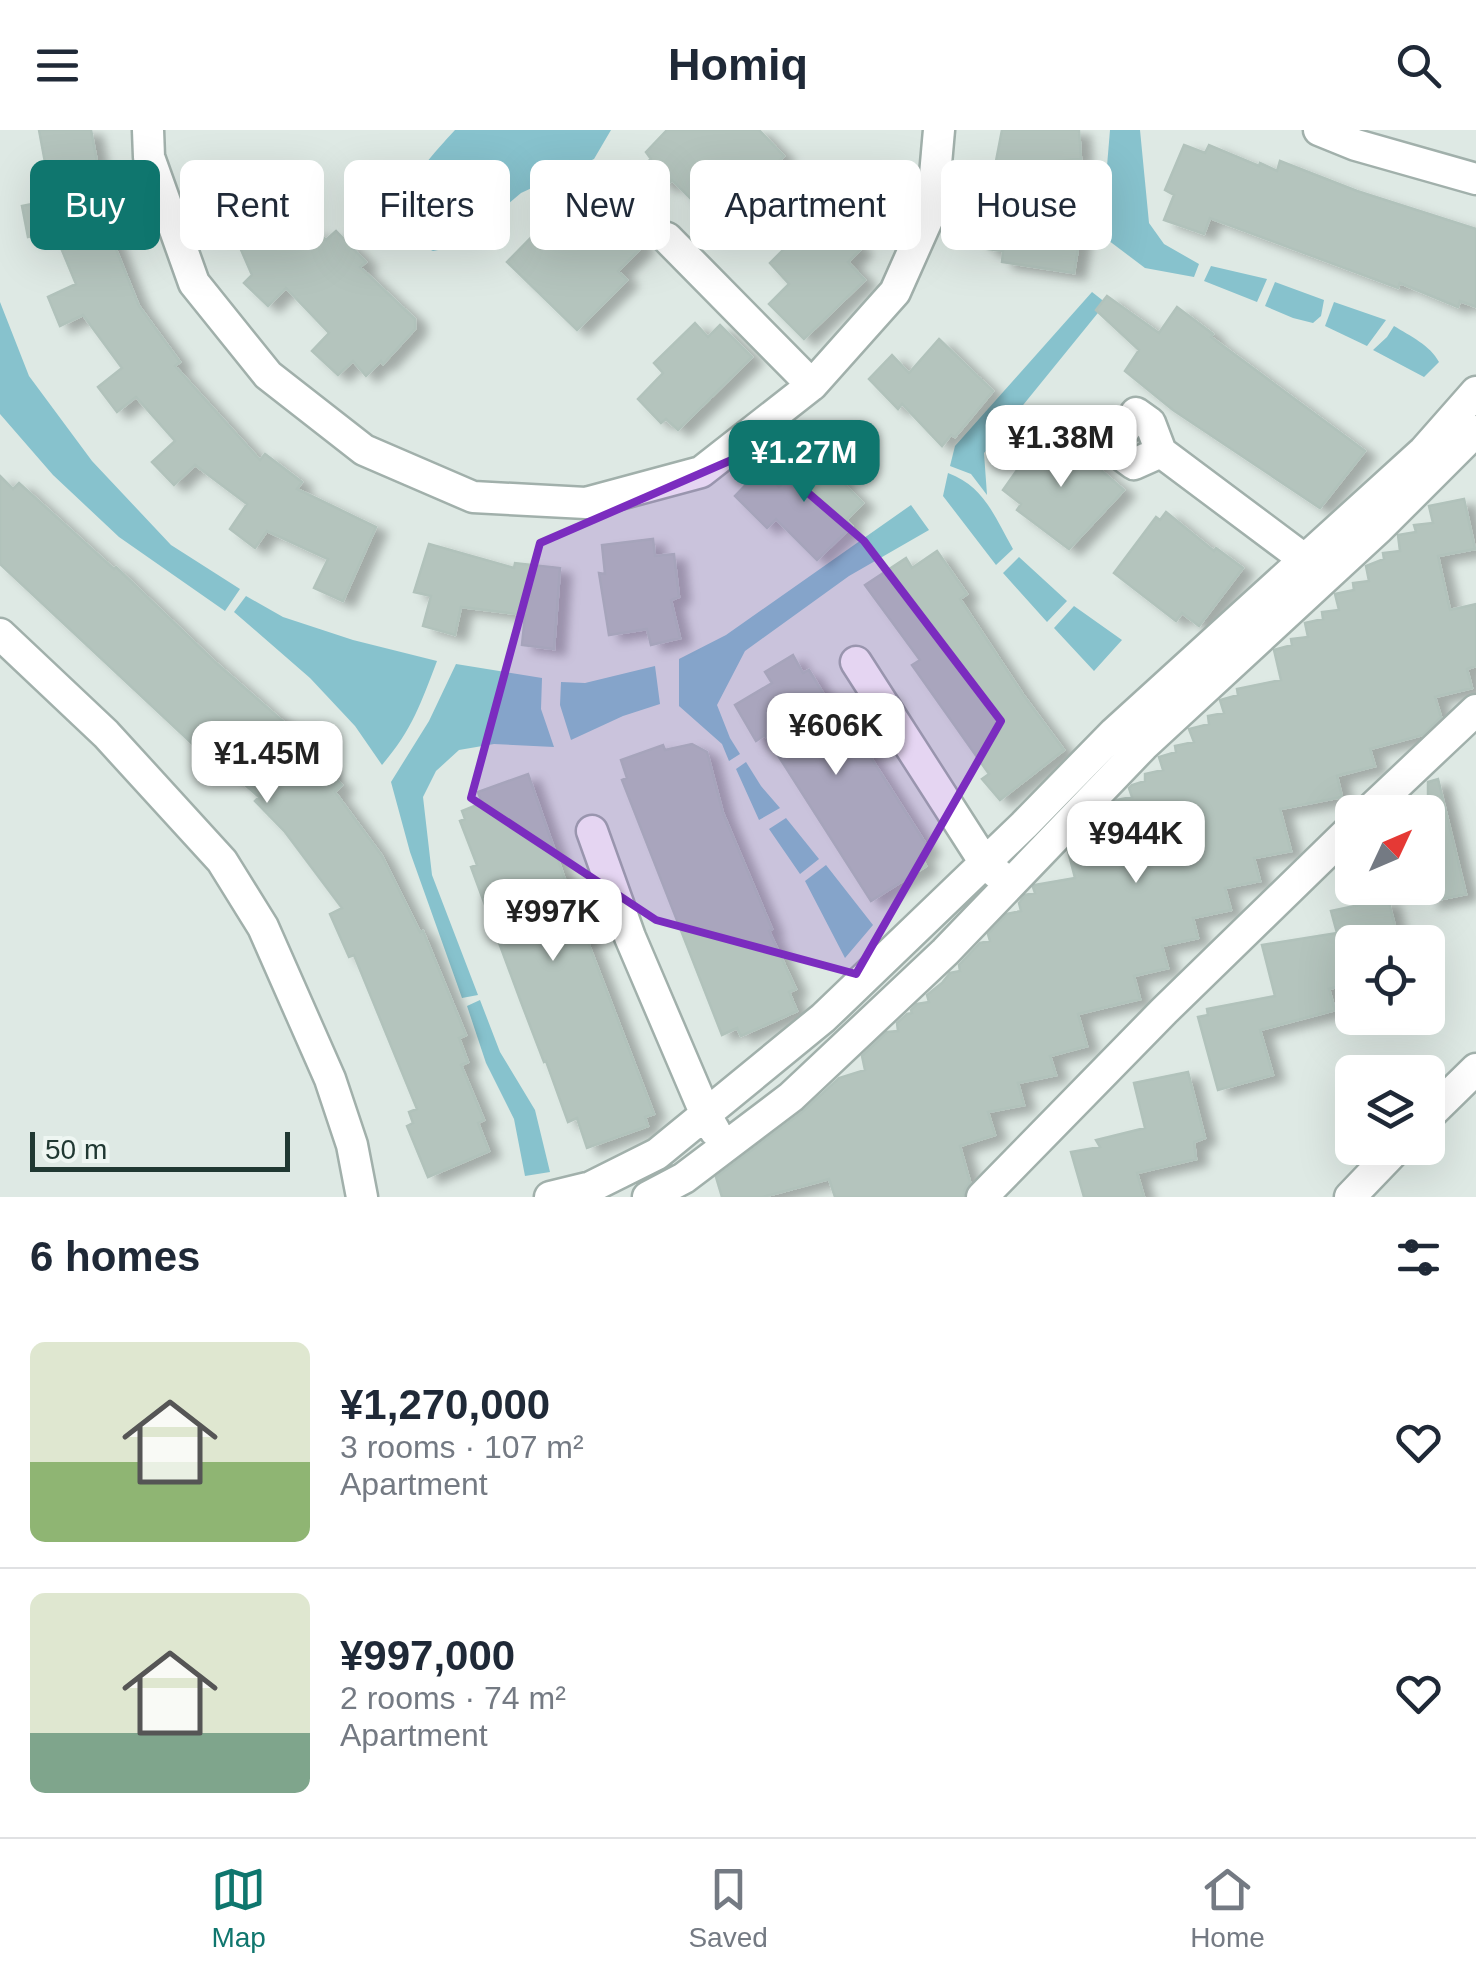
<!DOCTYPE html>
<html lang="en">
<head>
<meta charset="utf-8">
<style>
	body { margin:0; font-family:Helvetica,sans-serif; background:#f2f2f3; color:#1f2937; height:100vh; display:flex; flex-direction:column; font-size:38px; white-space:nowrap }
	* { box-sizing:border-box; margin:0 }
	p { font-size:32px; color:#747a83 }
	.icon { flex:none; width:55px; height:55px; fill:none; stroke:currentColor; stroke-width:2; stroke-linecap:round; stroke-linejoin:round }
	.map { position:relative; height:1067px; overflow:hidden }
	.sheet { display:flex; flex-direction:column; background:#fff; flex:1 }
	.sheet>* { flex:none }
	.top-card { position:absolute; left:30px; top:30px; width:1418px; height:90px; display:flex; gap:20px }
	.needle { width:65px; rotate:46deg }
	.buttons { position:absolute; left:1335px; top:665px; display:grid; gap:20px }
	.buttons a { display:grid; place-items:center; width:110px; height:110px; border-radius:15px; background:#fff; box-shadow:0 10px 40px #0002; font-size:50px }
	.scale { position:absolute; left:30px; bottom:25px; width:260px; box-sizing:border-box; padding-left:10px; border:5px solid #203832; border-top:0; font-size:28px; line-height:35px; white-space:nowrap; color:#203832; -webkit-text-stroke:8px #eef6f2; paint-order:stroke }
	.price { position:absolute; translate:-50% -85px; padding:0 22px; border-radius:20px; background:#fff; color:#222; font-size:32px; line-height:65px; filter:drop-shadow(0 2px 5px #0008) }
	.price::after { content:''; position:absolute; left:50%; top:60px; width:30px; height:22px; margin-left:-15px; background:inherit; clip-path:polygon(0 0,100% 0,50% 100%) }
	.price.active { background:#0f766e; color:#fff }
	ul { padding:0; list-style:none }
	li { display:flex; align-items:center; gap:30px; height:250px; padding:0 30px }
	li+li { border-top:2px solid #e0e1e3 }
	li span { display:grid; place-items:center; flex:none; width:280px; height:200px; border-radius:15px; color:#555 }
	li>.icon { margin-inline-start:auto }
	span .icon { width:120px; height:120px; fill:#fffc; stroke-width:1 }
	li b { font-size:42px }
	h2 { display:flex; justify-content:space-between; align-items:center; height:120px; padding:0 30px; font-size:42px }
	.chip { padding:0 35px; border-radius:15px; background:#fff; box-shadow:0 10px 40px #0002; font-size:35px; line-height:90px }
	.chip.active { background:#0f766e; color:#fff }
	header { display:flex; justify-content:space-between; align-items:center; height:130px; padding:0 30px; background:#fff; font-size:45px; font-weight:600 }
	.tabs { display:flex; justify-content:space-around; align-items:center; height:140px; border-top:2px solid #e0e1e3; background:#fff; font-size:28px; color:#747a83 }
	.tabs a { display:grid; justify-items:center; gap:5px }
	.tabs .active { color:#0f766e }
	.map>svg:first-child { display:block }
	.water { fill:#87c2cd }
	.building { fill:#b4c4bd; stroke:#b1c2bb; stroke-width:2.5; filter:url(#shadow) }
	.lines { fill:none; stroke-linecap:round; stroke-linejoin:round }
	.minor-casing { stroke:#a1b0ab; stroke-width:35 }
	.minor { stroke:#fff; stroke-width:30 }
	.marked { fill:#7b2cbf; fill-opacity:0.2; stroke:#7b2cbf; stroke-width:8; stroke-linejoin:round }
</style>
</head>
<body>
<header><svg class="icon" aria-label="menu" viewBox="0 0 24 24"><path d="M4 6h16M4 12h16M4 18h16"/></svg>Homiq<svg class="icon" aria-label="search" viewBox="0 0 24 24"><circle cx="10" cy="10" r="6"/><path d="M15 15l6 6"/></svg></header>
<div class="map">
<svg width="1476" height="1067" viewBox="0 0 1476 1067">
	<defs>
		<filter id="shadow"><feDropShadow dx="11" dy="6" stdDeviation="5" flood-color="#0004"/></filter>
	</defs>
	<rect width="100%" height="100%" fill="#dee9e4"/>
	<path class="water" d="M 455,0 L 611,0 L 594,29 L 521,63 L 458,116 L 433,121 C 366,91 427,31 455,0 Z
		M 1110,0 L 1140,0 L 1149,93 L 1164,114 L 1199,134 L 1194,147 L 1145,138 L 1096,101 L 1105,60 Z
		M 1211,136 L 1267,149 L 1257,172 L 1204,151 Z
		M 1275,152 L 1324,170 L 1321,186 L 1313,193 L 1293,188 L 1265,176 Z
		M 1092,162 L 1106,173 L 984,323 L 987,365 L 971,344 L 950,336 L 955,316 Z
		M 0,172 L 29,246 L 92,331 L 171,415 L 240,459 L 225,481 L 119,407 L 53,345 L 0,284 Z
		M 1334,172 L 1386,190 L 1367,216 L 1325,196 Z
		M 1394,196 C 1410,206 1430,215 1439,232 L 1424,247 L 1373,220 L 1387,207 Z
		M 948,343 C 985,357 994,386 1013,419 L 996,435 L 943,366 Z
		M 911,375 L 929,400 L 849,446 L 745,521 L 717,575 L 730,608 L 740,624 L 729,631 L 722,614 L 679,576 L 679,529 L 726,505 Z
		M 1019,427 L 1067,471 L 1047,492 L 1003,443 Z
		M 246,466 L 283,487 L 353,510 L 437,531 C 421,573 412,600 382,635 L 355,596 L 310,548 L 234,482 Z
		M 1074,476 L 1122,510 L 1094,541 L 1054,498 Z
		M 456,534 L 542,548 L 541,579 L 554,617 L 494,614 L 459,620 L 436,641 L 423,667 L 432,745 L 478,865 L 462,868 L 410,722 L 391,652 L 429,591 Z
		M 655,536 L 660,574 L 623,586 L 571,610 L 560,575 L 561,552 L 585,553 Z
		M 746,632 L 761,656 L 780,678 L 759,690 L 736,639 Z
		M 786,688 L 819,729 L 800,744 L 769,699 Z
		M 826,735 L 873,795 L 845,828 L 805,751 Z
		M 480,870 L 500,922 L 535,980 L 550,1042 L 525,1046 L 514,989 L 486,933 L 467,876 Z"/>
	<path class="building" d="M 39,0 L 91,0 L 111,107 L 139,176 L 180,232 L 175,236 L 260,330 L 265,324 L 302,352 L 297,359 L 376,397 L 343,471 L 314,458 L 328,429 L 267,401 L 255,418 L 230,399 L 247,374 L 195,335 L 174,355 L 152,332 L 175,311 L 136,267 L 117,282 L 98,257 L 122,238 L 83,185 L 60,196 L 48,167 L 76,154 L 54,101 L 28,107 L 22,76 L 52,70 Z
		M 667,0 L 759,0 L 784,26 L 749,61 L 743,56 L 727,72 L 709,54 L 693,71 L 672,50 L 666,56 L 645,34 L 651,29 L 646,22 Z
		M 1002,0 L 1079,0 L 1081,29 L 995,36 Z
		M 1184,15 L 1205,23 L 1209,15 L 1259,36 L 1260,33 L 1277,41 L 1280,31 L 1357,61 L 1476,99 L 1476,177 L 1460,171 L 1458,177 L 1400,153 L 1398,158 L 1210,88 L 1204,104 L 1164,90 L 1174,65 L 1165,60 Z
		M 259,35 L 267,53 L 274,50 L 302,113 L 315,100 L 326,110 L 336,101 L 366,132 L 360,137 L 415,189 L 415,199 L 383,234 L 381,231 L 366,246 L 353,231 L 338,245 L 312,221 L 329,203 L 286,158 L 268,176 L 244,153 L 252,145 L 232,99 L 219,105 L 210,85 L 203,89 L 192,60 Z
		M 991,56 L 1085,75 L 1074,143 L 1002,132 L 1003,121 L 987,119 L 988,113 L 979,112 Z
		M 561,77 L 581,97 L 592,86 L 602,96 L 613,85 L 644,115 L 618,141 L 627,150 L 577,200 L 507,132 Z
		M 828,86 L 861,119 L 848,132 L 865,150 L 804,209 L 769,174 L 789,154 L 770,133 L 794,109 L 800,114 Z
		M 1107,166 L 1159,203 L 1177,177 L 1213,204 L 1211,207 L 1365,321 L 1320,378 L 1173,280 L 1125,241 L 1139,220 L 1096,180 Z
		M 695,193 L 708,207 L 720,195 L 752,227 L 678,300 L 666,289 L 661,293 L 638,269 L 663,243 L 654,233 Z
		M 939,209 L 993,261 L 955,307 L 951,305 L 942,316 L 902,274 L 898,279 L 869,249 L 892,225 L 909,243 Z
		M 1044,302 L 1060,314 L 1064,308 L 1124,360 L 1069,419 L 1017,380 L 1021,374 L 1003,360 Z
		M 814,323 L 863,373 L 846,390 L 852,396 L 817,430 L 776,389 L 767,398 L 735,366 L 761,339 L 779,357 Z
		M 0,346 L 13,359 L 19,353 L 114,439 L 116,437 L 214,531 L 301,607 L 298,610 L 342,655 L 335,662 L 382,726 L 420,802 L 423,801 L 466,905 L 459,908 L 468,932 L 461,935 L 484,990 L 478,993 L 489,1021 L 428,1047 L 407,996 L 413,993 L 409,982 L 417,979 L 354,825 L 349,827 L 330,784 L 342,778 L 285,702 L 255,671 L 259,667 L 202,617 L 199,620 L 0,434 Z
		M 1464,369 L 1475,419 L 1438,426 L 1450,480 L 1476,474 L 1476,536 L 1467,539 L 1472,558 L 1435,567 L 1441,587 L 1423,605 L 1370,619 L 1375,636 L 1337,646 L 1342,667 L 1280,679 L 1291,721 L 1254,728 L 1260,751 L 1225,758 L 1231,780 L 1193,788 L 1198,808 L 1162,816 L 1168,838 L 1134,846 L 1140,869 L 1078,884 L 1087,916 L 1050,926 L 1056,945 L 1018,953 L 1024,975 L 988,982 L 995,1005 L 960,1016 L 970,1052 L 964,1061 L 964,1067 L 835,1067 L 829,1049 L 763,1067 L 722,1067 L 716,1047 L 802,982 L 839,948 L 865,940 L 862,926 L 887,902 L 898,901 L 897,893 L 907,884 L 912,883 L 911,880 L 917,874 L 929,872 L 927,865 L 942,853 L 950,843 L 960,841 L 959,835 L 980,813 L 990,811 L 988,804 L 1007,784 L 1021,781 L 1019,773 L 1025,765 L 1035,763 L 1033,757 L 1035,755 L 1075,748 L 1068,721 L 1078,710 L 1086,709 L 1084,704 L 1087,701 L 1103,698 L 1100,688 L 1106,682 L 1115,679 L 1114,673 L 1117,670 L 1132,667 L 1129,658 L 1132,655 L 1145,651 L 1145,644 L 1163,640 L 1159,627 L 1176,622 L 1175,616 L 1194,612 L 1189,599 L 1209,594 L 1208,586 L 1224,583 L 1220,570 L 1238,565 L 1237,559 L 1281,550 L 1274,520 L 1292,515 L 1291,509 L 1308,507 L 1305,493 L 1323,489 L 1322,482 L 1339,480 L 1335,464 L 1354,460 L 1353,453 L 1369,451 L 1366,436 L 1384,429 L 1383,423 L 1400,421 L 1398,405 L 1416,402 L 1414,395 L 1433,393 L 1429,376 Z
		M 1166,382 L 1214,421 L 1216,418 L 1243,438 L 1199,496 L 1182,483 L 1176,491 L 1114,443 L 1156,387 L 1160,390 Z
		M 653,409 L 655,426 L 674,424 L 679,467 L 671,470 L 680,508 L 651,515 L 647,499 L 609,505 L 599,443 L 605,444 L 602,415 Z
		M 429,414 L 514,438 L 515,433 L 560,438 L 554,519 L 522,515 L 525,485 L 461,477 L 455,505 L 423,496 L 431,466 L 414,462 Z
		M 937,421 L 967,464 L 960,469 L 1024,566 L 1064,620 L 1000,670 L 982,649 L 989,644 L 982,634 L 912,535 L 920,530 L 865,455 L 906,428 L 912,438 Z
		M 793,525 L 803,543 L 809,540 L 844,598 L 849,593 L 929,719 L 920,725 L 926,736 L 871,771 L 765,605 L 756,611 L 735,575 L 772,553 L 765,542 Z
		M 692,614 L 707,622 L 723,683 L 772,799 L 769,801 L 796,859 L 789,862 L 797,881 L 741,906 L 737,898 L 722,905 L 622,650 L 627,648 L 621,630 L 663,615 L 665,620 Z
		M 528,644 L 577,784 L 654,984 L 645,987 L 648,996 L 587,1018 L 577,988 L 568,992 L 546,931 L 544,932 L 521,872 L 471,737 L 477,735 L 460,691 L 465,689 L 462,681 L 482,673 L 478,662 Z
		M 1438,649 L 1466,764 L 1428,772 L 1428,652 Z
		M 1388,769 L 1399,812 L 1352,812 L 1352,853 L 1329,859 L 1335,880 L 1260,900 L 1273,945 L 1218,960 L 1198,887 L 1208,885 L 1207,879 L 1275,866 L 1262,815 L 1337,803 L 1331,781 Z
		M 1188,942 L 1205,1008 L 1194,1012 L 1196,1029 L 1137,1043 L 1144,1067 L 1084,1067 L 1071,1022 L 1100,1017 L 1096,1010 L 1145,998 L 1134,953 Z"/>
	<g class="lines">
		<g class="minor-casing">
			<path id="minor" d="M 148,0 L 149,27 L 194,153 L 268,245 L 364,320 L 473,367 L 586,373 L 701,342 L 812,255 L 895,162 L 932,79 L 939,0
				M 1319,0 L 1356,15 L 1476,49
				M 667,108 L 812,255
				M 1161,322 L 1134,334 L 1112,318 L 1136,283 L 1150,293 L 1161,322 L 1304,429 L 1316,444
				M 0,504 L 106,604 L 222,731 L 263,797 L 330,949 L 352,1015 L 362,1067
				M 856,532 L 985,733 L 999,745
				M 1368,682 L 1476,580
				M 592,701 L 630,807 L 706,985 L 715,1001
				M 1428,986 L 1476,939
				M 550,1067 L 591,1057 L 657,1024 L 823,888 L 1024,695 L 1114,603 L 1424,321 L 1476,262
				M 648,1067 L 684,1048 L 791,967 L 945,822 L 1143,616 L 1379,398 L 1476,301
				M 982,1067 L 1164,881 L 1352,698
				M 1350,1067 L 1397,1018"/>
		</g>
		<use href="#minor" class="minor"/>
	</g>
	<path class="marked" d="M 757,319 L 864,411 L 1001,591 L 856,844 L 656,790 L 471,668 L 540,413 Z"/>
</svg>
<div class="buttons">
<a><svg class="needle" viewBox="-14 -14 28 28"><path d="M0-13l5 13h-10z" fill="#e53935"/><path d="M0 13l5-13h-10z" fill="#747a83"/></svg></a>
<a><svg class="icon" aria-label="locate" viewBox="0 0 24 24"><circle cx="12" cy="12" r="6"/><path d="M12 2v4M12 18v4M2 12h4M18 12h4"/></svg></a>
<a><svg class="icon" aria-label="layers" viewBox="0 0 24 24"><path d="M12 4l9 5-9 5-9-5zM3 14l9 5 9-5"/></svg></a>
</div>
<div class="scale">50 m</div>
<b class="price" style="left:1061px;top:360px">¥1.38M</b>
<b class="price active" style="left:804px;top:375px">¥1.27M</b>
<b class="price" style="left:836px;top:648px">¥606K</b>
<b class="price" style="left:267px;top:676px">¥1.45M</b>
<b class="price" style="left:1136px;top:756px">¥944K</b>
<b class="price" style="left:553px;top:834px">¥997K</b>
<div class="top-card">
<a class="chip active">Buy</a>
<a class="chip">Rent</a>
<a class="chip">Filters</a>
<a class="chip">New</a>
<a class="chip">Apartment</a>
<a class="chip">House</a>
</div>
</div>
<section class="sheet">
<h2>6 homes<svg class="icon" aria-label="filters" viewBox="0 0 24 24"><path d="M4 7h16M4 17h16"/><circle cx="9" cy="7" r="2"/><circle cx="15" cy="17" r="2"/></svg></h2>
<ul>
<li><span style="background:linear-gradient(#dfe7d0 60%,#8fb573 0)"><svg class="icon" aria-label="home" viewBox="0 0 24 24"><path d="M3 11l9-7 9 7M6 9v11h12V9"/></svg></span><div><b>¥1,270,000</b><p>3 rooms · 107 m²</p><p>Apartment</p></div><svg class="icon" aria-label="heart" viewBox="0 0 24 24"><path d="M12 20l-8-8c-3-5 5-10 8-4 3-6 11-1 8 4z"/></svg></li>
<li><span style="background:linear-gradient(#dfe7d0 70%,#7fa58c 0)"><svg class="icon" aria-label="home" viewBox="0 0 24 24"><path d="M3 11l9-7 9 7M6 9v11h12V9"/></svg></span><div><b>¥997,000</b><p>2 rooms · 74 m²</p><p>Apartment</p></div><svg class="icon" aria-label="heart" viewBox="0 0 24 24"><path d="M12 20l-8-8c-3-5 5-10 8-4 3-6 11-1 8 4z"/></svg></li>
</ul>
</section>
<nav class="tabs">
<a class="active"><svg class="icon" aria-label="map" viewBox="0 0 24 24"><path d="M3 6l6-2 6 2 6-2v14l-6 2-6-2-6 2zM9 4v14M15 6v14"/></svg>Map</a>
<a><svg class="icon" aria-label="saved" viewBox="0 0 24 24"><path d="M7 4h10v16l-5-4-5 4z"/></svg>Saved</a>
<a><svg class="icon" aria-label="home" viewBox="0 0 24 24"><path d="M3 11l9-7 9 7M6 9v11h12V9"/></svg>Home</a>
</nav>
</body>
</html>
